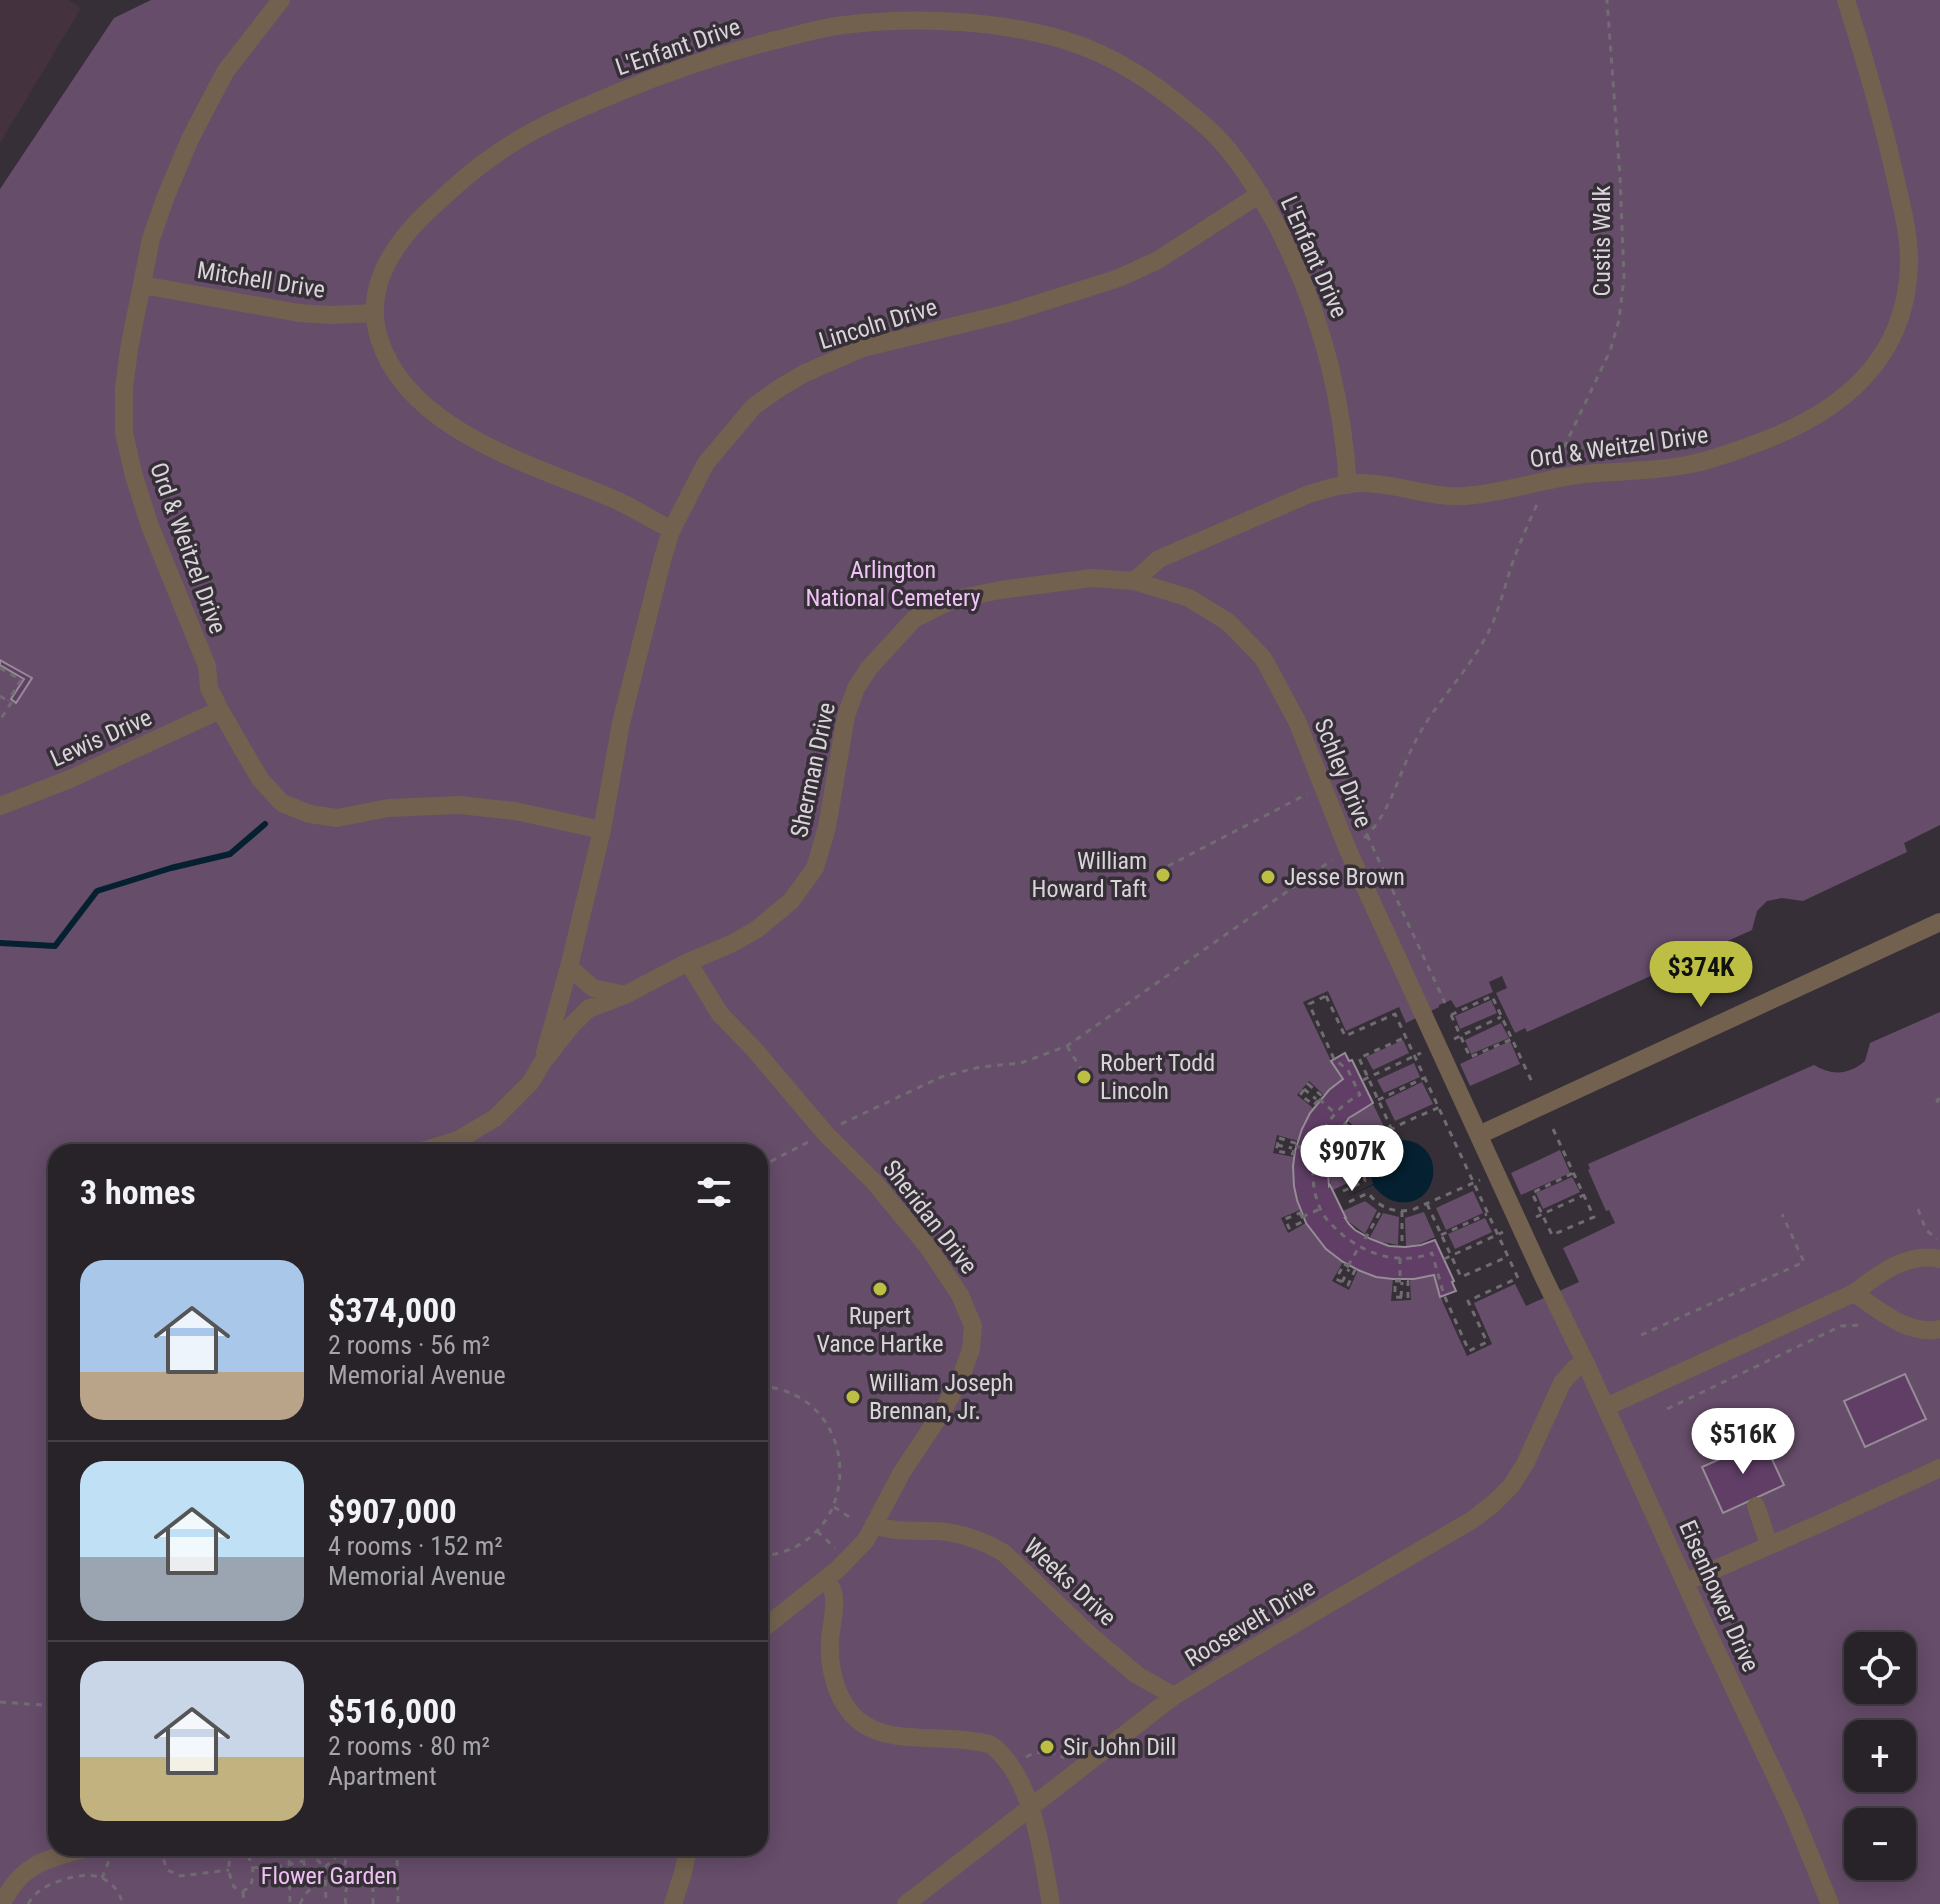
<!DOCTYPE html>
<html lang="en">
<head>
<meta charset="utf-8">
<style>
	body { margin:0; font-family:"Roboto Condensed",sans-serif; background:#302b31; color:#f1f3f6; height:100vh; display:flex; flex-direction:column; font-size:30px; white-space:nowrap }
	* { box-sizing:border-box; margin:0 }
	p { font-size:26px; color:#a5a4a8 }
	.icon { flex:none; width:44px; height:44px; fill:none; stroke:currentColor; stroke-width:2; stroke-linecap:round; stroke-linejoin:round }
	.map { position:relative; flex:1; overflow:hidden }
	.sheet { position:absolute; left:48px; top:1144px; width:720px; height:712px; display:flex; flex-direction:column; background:#282329; border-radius:24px; box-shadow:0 4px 20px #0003,0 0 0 2px #444046 }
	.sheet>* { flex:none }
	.buttons { position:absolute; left:1844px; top:1632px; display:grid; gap:16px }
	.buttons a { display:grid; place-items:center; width:72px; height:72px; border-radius:16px; background:#282329; box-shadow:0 4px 20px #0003,0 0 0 2px #444046; font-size:40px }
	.price { position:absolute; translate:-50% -68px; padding:0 18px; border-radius:28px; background:#fff; color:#222; font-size:26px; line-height:52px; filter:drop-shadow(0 2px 4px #0008) }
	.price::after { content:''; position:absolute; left:50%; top:48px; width:24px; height:18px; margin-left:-12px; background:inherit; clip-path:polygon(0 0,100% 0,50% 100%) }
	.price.current { background:#bcbf43; color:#111 }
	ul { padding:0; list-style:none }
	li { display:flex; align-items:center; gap:24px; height:200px; padding:0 32px }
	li+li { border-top:2px solid #444046 }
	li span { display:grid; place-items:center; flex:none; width:224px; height:160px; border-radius:24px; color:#555 }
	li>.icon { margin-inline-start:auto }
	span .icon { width:96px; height:96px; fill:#fffc; stroke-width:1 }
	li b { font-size:34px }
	h2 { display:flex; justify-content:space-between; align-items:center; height:96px; padding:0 32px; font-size:34px }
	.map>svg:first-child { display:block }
	.industrial { fill:#44333e }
	.green { fill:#664d6a; fill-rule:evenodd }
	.water { fill:#042031 }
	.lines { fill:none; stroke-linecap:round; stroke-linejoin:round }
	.stream { stroke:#042031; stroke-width:6 }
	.building { fill:#603e66; stroke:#958c96; stroke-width:2 }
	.path { stroke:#716b72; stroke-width:3; stroke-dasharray:6 6; stroke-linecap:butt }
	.minor { stroke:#72614f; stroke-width:18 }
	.poi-dot { fill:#bcbf43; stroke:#362f37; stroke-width:3 }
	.labels { text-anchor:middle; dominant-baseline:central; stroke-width:7; stroke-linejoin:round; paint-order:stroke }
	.street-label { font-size:24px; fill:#d9d4d9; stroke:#362f37 }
	.park-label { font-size:24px; fill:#f0c3f7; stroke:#362f37 }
	.poi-label { font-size:24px; fill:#d9d4d9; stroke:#362f37; text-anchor:start }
</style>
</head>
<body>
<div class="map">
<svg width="1940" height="1904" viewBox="0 0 1940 1904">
	<rect width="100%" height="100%" fill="#362f37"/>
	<path class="industrial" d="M 0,0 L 69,0 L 81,8 L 0,143 Z"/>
	<path class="green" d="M 151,0 L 1940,0 L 1940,825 L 1904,843 L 1907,852 L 1803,901 L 1782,898 L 1767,901 L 1757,911 L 1752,930 L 1527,1032 L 1525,1028 L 1515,1033 L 1496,993 L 1507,988 L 1502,976 L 1489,982 L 1493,992 L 1456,1008 L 1451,1000 L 1439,1005 L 1439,1007 L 1406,1023 L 1399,1007 L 1346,1031 L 1328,991 L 1303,1002 L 1332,1063 L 1343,1079 L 1324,1095 L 1309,1081 L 1297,1095 L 1313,1108 L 1303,1124 L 1298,1141 L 1277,1135 L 1273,1153 L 1294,1157 L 1293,1181 L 1300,1210 L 1281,1218 L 1288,1233 L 1306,1223 L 1323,1246 L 1343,1262 L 1332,1281 L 1349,1290 L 1358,1270 L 1376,1277 L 1393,1279 L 1391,1301 L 1411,1300 L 1410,1279 L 1434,1275 L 1443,1303 L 1467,1356 L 1492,1344 L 1474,1303 L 1515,1284 L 1526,1306 L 1579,1282 L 1563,1248 L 1615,1223 L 1609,1210 L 1606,1211 L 1588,1170 L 1590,1169 L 1588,1164 L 1814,1065 C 1832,1076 1849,1075 1865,1061 L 1870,1043 L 1940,1012 L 1940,1904 L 0,1904 L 0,189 L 114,18 ZM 56,1152 L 760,1152 L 760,1848 L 56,1848 ZM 1858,1646 L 1902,1646 L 1902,1690 L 1858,1690 ZM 1858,1734 L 1902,1734 L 1902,1778 L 1858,1778 ZM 1858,1822 L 1902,1822 L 1902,1866 L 1858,1866 Z
		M 1491,1000 L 1497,1013 L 1460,1029 L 1455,1016 Z
		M 1501,1023 L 1509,1038 L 1471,1054 L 1465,1040 Z
		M 1403,1040 L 1409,1053 L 1373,1070 L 1366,1057 Z
		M 1510,1041 L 1520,1064 L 1470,1086 L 1460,1064 Z
		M 1414,1063 L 1420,1077 L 1384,1093 L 1377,1080 Z
		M 1422,1082 L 1433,1104 L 1395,1121 L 1385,1100 Z
		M 1373,1104 L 1384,1127 L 1369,1138 L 1348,1121 L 1355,1114 Z
		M 1344,1127 L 1363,1143 L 1357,1158 L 1331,1152 L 1337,1137 Z
		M 1560,1150 L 1570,1173 L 1521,1195 L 1511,1173 Z
		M 1329,1160 L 1356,1165 L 1356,1179 L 1333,1190 L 1329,1177 Z
		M 1572,1177 L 1580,1192 L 1543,1209 L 1536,1193 Z
		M 1473,1191 L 1483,1213 L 1446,1230 L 1436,1208 Z
		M 1365,1201 L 1377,1210 L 1365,1234 L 1349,1222 L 1343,1211 Z
		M 1424,1212 L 1435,1237 L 1419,1244 L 1406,1246 L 1405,1218 Z
		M 1383,1213 L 1399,1217 L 1398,1245 L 1382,1242 L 1370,1237 Z
		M 1485,1218 L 1492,1232 L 1455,1249 L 1448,1234 Z"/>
	<path class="water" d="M 1394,1140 C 1449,1135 1443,1209 1398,1202 C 1387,1200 1379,1193 1373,1185 L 1344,1198 L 1373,1184 C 1368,1164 1374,1149 1394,1140 Z"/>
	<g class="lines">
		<path class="stream" d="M 0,943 L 55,946 L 97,891 L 171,868 L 230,854 L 265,824"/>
	</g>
	<path class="building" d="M 0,660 L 32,678 L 16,703 L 11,699 L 24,679 L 0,665 Z
		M 1345,1053 L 1349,1061 L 1352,1060 L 1373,1103 L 1349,1118 L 1334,1140 L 1327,1159 L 1329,1186 L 1330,1185 L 1346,1218 L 1345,1218 L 1349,1224 L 1355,1230 L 1371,1239 L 1389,1246 L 1405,1247 L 1421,1245 L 1435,1240 L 1454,1281 L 1452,1282 L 1456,1291 L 1440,1297 L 1434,1275 L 1414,1279 L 1393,1279 L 1376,1277 L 1358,1270 L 1343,1262 L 1326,1249 L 1306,1223 L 1297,1200 L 1294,1186 L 1293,1166 L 1295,1151 L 1302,1129 L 1310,1113 L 1329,1090 L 1343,1079 L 1331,1061 Z
		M 1905,1374 L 1926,1419 L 1865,1447 L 1844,1401 Z
		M 1763,1440 L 1784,1485 L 1723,1513 L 1702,1467 Z"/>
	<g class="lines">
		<path class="path" d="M 1559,458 L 1610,351 L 1619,320 L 1624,278 L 1620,176 L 1607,0
			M 0,668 L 21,680 L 8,701
			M 0,696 L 11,703 L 0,720
			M 1367,835 L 1445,1003
			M 1364,838 C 1391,813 1398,775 1415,742 C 1433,706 1463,677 1483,642 C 1497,619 1503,592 1511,567 C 1519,544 1529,522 1539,500
			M 1168,866 L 1307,794
			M 1326,996 L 1345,1036 L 1395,1014 L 1518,1278 L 1468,1301 L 1487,1342 L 1469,1351 L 1444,1295 L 1432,1253 C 1401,1265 1370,1256 1344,1236 C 1335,1228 1325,1220 1320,1208 C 1302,1168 1320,1113 1360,1095 L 1348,1070 L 1334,1059 L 1309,1004 Z
			M 1451,1015 L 1492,996 L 1532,1082
			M 1451,1015 L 1470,1057 L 1512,1039
			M 1454,1039 L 1501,1017
			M 1067,1046 L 1081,1069
			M 1363,1080 L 1421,1053
			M 1308,1084 L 1322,1096 L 1314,1105 L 1300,1095 Z
			M 1304,1089 L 1316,1099
			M 1319,1099 L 1334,1112
			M 1940,1099 L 1937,1100 L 1940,1107
			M 1378,1100 L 1424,1078
			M 1344,1123 L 1371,1145
			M 841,1124 L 941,1077 L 980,1067 L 1021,1063 L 1067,1046 L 1332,860
			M 1553,1129 L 1594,1217 L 1552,1235 L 1532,1193 L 1573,1173
			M 1392,1130 L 1359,1058 L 1404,1038
			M 1279,1138 L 1295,1143 L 1293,1154 L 1276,1151 Z
			M 1277,1145 L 1292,1148
			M 1295,1146 L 1317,1151
			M 1326,1154 L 1364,1162
			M 760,1167 L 810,1141
			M 1343,1191 L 1365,1181 C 1356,1136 1407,1122 1440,1107
			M 1349,1202 L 1368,1193 C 1380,1208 1393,1213 1412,1210 L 1480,1180
			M 1427,1204 L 1461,1277 L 1507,1257
			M 1918,1209 L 1926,1230 L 1937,1239
			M 1402,1211 L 1402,1246
			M 1300,1213 L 1304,1221 L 1289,1228 L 1285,1219 Z
			M 1302,1217 L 1320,1209
			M 1536,1217 L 1584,1195
			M 1441,1235 L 1487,1214
			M 1365,1239 L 1383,1207
			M 1400,1258 L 1400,1281
			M 1444,1259 L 1503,1232
			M 1344,1264 L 1355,1270 L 1348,1285 L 1336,1279 Z
			M 1348,1266 L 1359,1247
			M 1395,1281 L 1408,1281 L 1408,1298 L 1395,1297 Z
			M 1342,1282 L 1349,1269
			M 1401,1297 L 1402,1282
			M 1641,1335 L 1804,1262 L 1782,1214
			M 760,1386 C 866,1393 867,1549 760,1556
			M 1667,1409 L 1841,1326 L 1864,1325
			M 834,1507 L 854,1520
			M 817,1531 L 835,1548
			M 0,1702 L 56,1706
			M 1026,1757 C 1039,1750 1051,1751 1064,1758
			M 160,1848 L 167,1870 L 181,1876 L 229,1870
			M 238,1848 C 253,1856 256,1872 250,1887 L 243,1891 L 234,1887 C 228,1873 225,1859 238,1848 Z
			M 289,1848 L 290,1904
			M 302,1848 L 304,1864 L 317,1881 C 340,1881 347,1871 346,1848
			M 316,1848 C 312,1857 318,1861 325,1867 L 326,1904
			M 397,1848 L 398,1904
			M 325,1867 L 335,1858 L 335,1848
			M 252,1868 L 283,1866 L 303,1861
			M 102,1878 L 111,1856
			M 243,1892 L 244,1904
			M 28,1904 C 37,1889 48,1885 65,1879 C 91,1871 114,1875 123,1904
			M 300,1904 L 304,1896 L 317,1881
			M 346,1904 C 342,1884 354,1873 373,1871
			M 373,1904 L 373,1848"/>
		<path class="minor" d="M 281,0 L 225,72 L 190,139 L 166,196 L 151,239 L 129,349 L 124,389 L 124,433 L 134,476 L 150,526 L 207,666 L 209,688 L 220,710 L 260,779 L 282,803 L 310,814 L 337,818 L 388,808 L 459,805 L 515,811 L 602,830
			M 142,285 L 299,313 L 332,315 L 374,313
			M 672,530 C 654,521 637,510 618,501 C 538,466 408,433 379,338 C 362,283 399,236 438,202 C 455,186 473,170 492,157 C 530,129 574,111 617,93 C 672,70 726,52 784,38 C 804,33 824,27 844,25 C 917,16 1009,20 1079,45 C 1112,57 1143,76 1170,97 C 1184,108 1198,119 1211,131 C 1238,157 1258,191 1276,224 C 1319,306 1342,392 1348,485
			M 1134,581 L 1159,559 L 1309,494 C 1326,489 1344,483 1362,483 C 1396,483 1429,498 1464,496 C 1500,494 1540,480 1577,475 C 1613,471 1650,472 1686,465 C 1708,461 1728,454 1749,446 C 1836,416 1906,364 1909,265 C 1910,237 1902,208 1896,181 C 1883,120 1865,60 1846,0
			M 0,806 L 70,779 L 220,710
			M 688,962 L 720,1014 L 753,1048 L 825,1133 L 874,1182 L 928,1247 L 960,1295 L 973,1326 L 971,1349 L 960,1380 L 940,1415 L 902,1472 L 866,1540 L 838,1569 L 760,1631
			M 569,967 L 593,988 L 625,995
			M 545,1053 L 569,967 L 602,830 L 621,723 L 663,557 L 671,531 L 706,463 L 754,406 L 781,387 L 805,373 L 863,348 L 1008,313 L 1119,278 L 1158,260 L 1260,194
			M 1479,1135 L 1940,922
			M 418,1152 L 458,1140 L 495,1118 L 531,1082 L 542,1063 L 571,1026 L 588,1009 L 625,995 L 688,962 L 731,944 L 756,930 L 791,901 L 815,868 L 827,827 L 846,716 L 856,688 L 869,668 L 914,619 L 952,600 L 1000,590 L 1092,578 L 1134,581 L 1189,598 L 1228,622 L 1263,658 L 1297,721 L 1348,850 L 1543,1276 L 1586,1364 L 1708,1633 L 1792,1811 L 1830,1904
			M 1854,1293 C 1879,1310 1908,1336 1940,1329
			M 1606,1407 L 1854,1293 C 1877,1275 1908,1251 1940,1259
			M 1756,1506 L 1769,1545
			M 874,1524 C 894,1533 911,1530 931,1531 C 958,1531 982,1540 1004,1553 L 1092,1637 L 1137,1675 L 1174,1696
			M 826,1579 C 826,1580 832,1588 832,1589 C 838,1601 830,1630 830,1643 C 829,1666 835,1694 850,1712 C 878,1747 932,1734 971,1741 C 978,1742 988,1742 994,1747 C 1034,1781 1042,1855 1051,1904
			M 1686,1582 L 1821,1523 L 1940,1468
			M 2,1904 C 21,1863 47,1859 88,1848
			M 673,1904 L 683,1873 L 688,1848
			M 906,1904 L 1174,1696 L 1223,1666 L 1472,1520 L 1493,1504 L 1511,1486 L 1525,1464 L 1562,1383 L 1575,1368 L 1586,1364"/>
	</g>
	<g class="poi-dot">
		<circle cx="1163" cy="875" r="8"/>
		<circle cx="1268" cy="877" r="8"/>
		<circle cx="1084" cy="1077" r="8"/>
		<circle cx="880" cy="1289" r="8"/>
		<circle cx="853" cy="1397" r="8"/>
		<circle cx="1047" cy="1747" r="8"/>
	</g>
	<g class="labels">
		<g class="street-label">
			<text transform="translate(678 47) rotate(-19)">L'Enfant Drive</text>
			<text transform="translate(1602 241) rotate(-90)">Custis Walk</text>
			<text transform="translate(1314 257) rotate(66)">L'Enfant Drive</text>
			<text transform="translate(261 280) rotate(9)">Mitchell Drive</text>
			<text transform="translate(878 324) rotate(-17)">Lincoln Drive</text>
			<text transform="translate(1619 447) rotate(-8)">Ord &amp; Weitzel Drive</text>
			<text transform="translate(188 548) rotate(70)">Ord &amp; Weitzel Drive</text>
			<text transform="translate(101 738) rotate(-24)">Lewis Drive</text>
			<text transform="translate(813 770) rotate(-78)">Sherman Drive</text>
			<text transform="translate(1343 773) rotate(68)">Schley Drive</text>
			<text transform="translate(930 1217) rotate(52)">Sheridan Drive</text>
			<text transform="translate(1070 1582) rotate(43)">Weeks Drive</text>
			<text transform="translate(1719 1596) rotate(66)">Eisenhower Drive</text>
			<text transform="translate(1250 1623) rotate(-31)">Roosevelt Drive</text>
		</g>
		<g class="park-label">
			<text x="893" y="570">Arlington<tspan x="893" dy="28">National Cemetery</tspan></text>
			<text x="329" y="1876">Flower Garden</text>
		</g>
		<g class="poi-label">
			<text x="1147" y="861" text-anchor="end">William<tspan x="1147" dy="28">Howard Taft</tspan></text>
			<text x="1284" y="877">Jesse Brown</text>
			<text x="1100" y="1063">Robert Todd<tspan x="1100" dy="28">Lincoln</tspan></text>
			<text x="880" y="1316" text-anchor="middle">Rupert<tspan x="880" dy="28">Vance Hartke</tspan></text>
			<text x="869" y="1383">William Joseph<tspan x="869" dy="28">Brennan, Jr.</tspan></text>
			<text x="1063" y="1747">Sir John Dill</text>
		</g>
	</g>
</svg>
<div class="buttons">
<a><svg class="icon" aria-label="locate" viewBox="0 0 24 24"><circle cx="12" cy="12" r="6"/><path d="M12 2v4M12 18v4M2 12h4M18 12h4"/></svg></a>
<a>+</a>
<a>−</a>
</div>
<b class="price current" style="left:1701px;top:1009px">$374K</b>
<b class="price" style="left:1352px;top:1193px">$907K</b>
<b class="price" style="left:1743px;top:1476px">$516K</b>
<section class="sheet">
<h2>3 homes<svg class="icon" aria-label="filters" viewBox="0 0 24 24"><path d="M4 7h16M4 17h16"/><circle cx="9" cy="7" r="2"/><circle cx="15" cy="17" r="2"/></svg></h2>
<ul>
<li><span style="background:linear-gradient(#a9c7e8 70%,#b9a48a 0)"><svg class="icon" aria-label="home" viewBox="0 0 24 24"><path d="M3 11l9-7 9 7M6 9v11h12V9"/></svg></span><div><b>$374,000</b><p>2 rooms · 56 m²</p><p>Memorial Avenue</p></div></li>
<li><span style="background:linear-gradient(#bfe0f5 60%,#9aa5b1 0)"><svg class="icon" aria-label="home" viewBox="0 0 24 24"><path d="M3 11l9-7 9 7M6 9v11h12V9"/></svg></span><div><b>$907,000</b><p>4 rooms · 152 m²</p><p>Memorial Avenue</p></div></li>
<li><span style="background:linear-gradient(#c9d6e8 60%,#c2b280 0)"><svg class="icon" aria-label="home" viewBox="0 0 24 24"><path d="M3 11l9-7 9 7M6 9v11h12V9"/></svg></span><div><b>$516,000</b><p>2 rooms · 80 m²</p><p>Apartment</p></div></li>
</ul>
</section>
</div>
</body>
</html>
